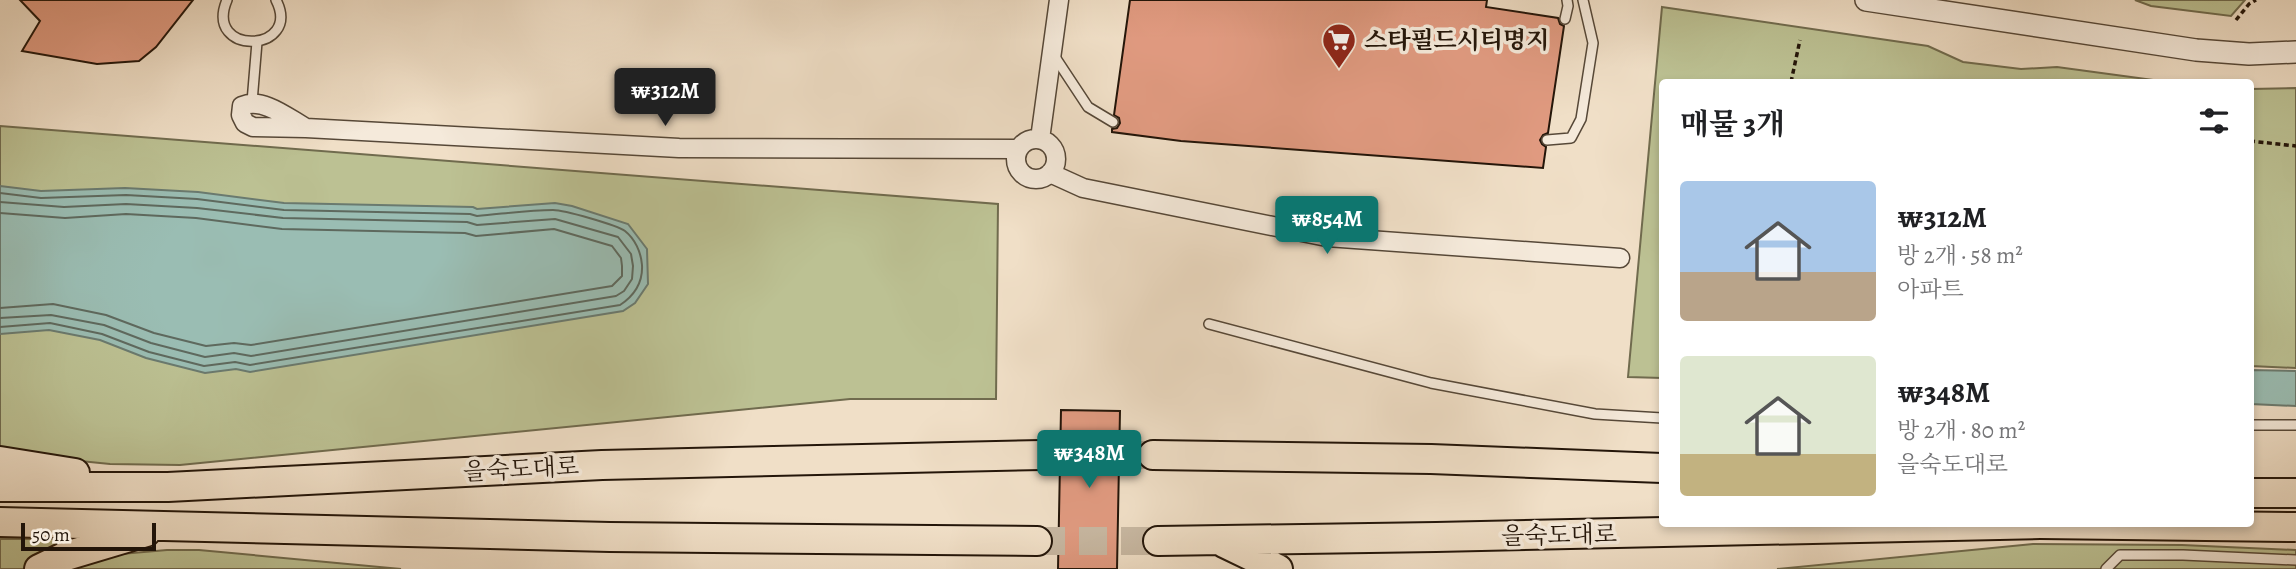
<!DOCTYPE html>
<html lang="ko">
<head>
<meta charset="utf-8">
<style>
	body { margin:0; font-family:Alegreya,"Noto Serif KR",serif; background:#f6f6f6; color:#202124; height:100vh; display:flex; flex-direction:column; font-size:26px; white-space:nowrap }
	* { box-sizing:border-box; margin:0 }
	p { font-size:23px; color:#757577 }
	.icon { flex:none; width:38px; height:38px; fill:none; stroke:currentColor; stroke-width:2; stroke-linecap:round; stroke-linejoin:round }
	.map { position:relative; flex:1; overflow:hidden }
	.sheet { position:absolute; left:1659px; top:79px; width:595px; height:448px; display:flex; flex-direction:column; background:#fff; border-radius:7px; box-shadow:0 4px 10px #0003 }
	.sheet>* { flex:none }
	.scale { position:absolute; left:21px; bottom:18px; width:135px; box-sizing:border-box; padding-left:7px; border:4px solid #231509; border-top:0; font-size:19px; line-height:24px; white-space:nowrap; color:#231509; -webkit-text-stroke:5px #f5eadb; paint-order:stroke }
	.price { position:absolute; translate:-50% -60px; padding:0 16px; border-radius:7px; background:#0f766e; color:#fff; font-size:23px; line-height:46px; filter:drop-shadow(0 2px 4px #0008) }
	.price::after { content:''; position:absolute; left:50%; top:42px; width:21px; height:16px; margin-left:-10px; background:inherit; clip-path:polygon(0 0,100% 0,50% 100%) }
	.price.current { background:#222; color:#fff }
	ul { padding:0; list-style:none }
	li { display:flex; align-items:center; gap:21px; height:175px; padding:0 21px }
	li span { display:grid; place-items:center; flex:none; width:196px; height:140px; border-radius:7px; color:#555 }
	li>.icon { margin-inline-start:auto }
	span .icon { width:84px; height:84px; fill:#fffc; stroke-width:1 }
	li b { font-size:30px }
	h2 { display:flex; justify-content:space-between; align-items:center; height:84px; padding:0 21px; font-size:30px }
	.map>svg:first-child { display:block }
	.green { fill:#bcc193; stroke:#706b4e; stroke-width:2 }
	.water { fill:#9abdb3; stroke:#6a7a6f; stroke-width:2 }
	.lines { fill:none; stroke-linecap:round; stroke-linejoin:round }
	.shore { stroke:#5e695e; stroke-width:2 }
	.building { fill:#e09a80; stroke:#231509; stroke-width:2 }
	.trunk-tunnel { stroke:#c7b7a1; stroke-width:28; stroke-dasharray:28 14; stroke-linecap:butt }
	.service-casing { stroke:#564838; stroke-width:12 }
	.minor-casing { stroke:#564838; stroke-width:21 }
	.tertiary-casing { stroke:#564838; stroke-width:24 }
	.trunk-casing { stroke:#231509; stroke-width:32 }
	.path { stroke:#231509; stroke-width:3.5; stroke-dasharray:5 3.5; stroke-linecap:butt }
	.service { stroke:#f5eadb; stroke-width:9 }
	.minor { stroke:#f5eadb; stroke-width:18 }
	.tertiary { stroke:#f5eadb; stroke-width:21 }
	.trunk { stroke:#f0dfc7; stroke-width:28 }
	.trunk-bridge-casing { stroke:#231509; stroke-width:32; stroke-linecap:butt }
	.trunk-bridge { stroke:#f0dfc7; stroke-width:28 }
	.labels { text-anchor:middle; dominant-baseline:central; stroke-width:7; stroke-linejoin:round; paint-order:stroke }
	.poi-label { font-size:24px; font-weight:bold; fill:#231509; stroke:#f5eadb; text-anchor:start }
	.street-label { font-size:24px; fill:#231509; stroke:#f5eadb }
</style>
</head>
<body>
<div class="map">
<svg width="2296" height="569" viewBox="0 0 2296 569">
	<rect width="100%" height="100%" fill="#f0dfc7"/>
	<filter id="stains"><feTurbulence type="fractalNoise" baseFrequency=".00286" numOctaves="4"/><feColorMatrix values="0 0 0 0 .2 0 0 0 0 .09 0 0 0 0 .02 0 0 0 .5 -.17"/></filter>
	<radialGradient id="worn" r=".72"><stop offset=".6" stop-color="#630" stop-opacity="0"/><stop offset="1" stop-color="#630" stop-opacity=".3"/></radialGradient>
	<path class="green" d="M 2135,0 L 2245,0 L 2231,16 L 2151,6 Z
		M 1662,7 L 1928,46 L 1963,62 L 2021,69 L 2057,67 L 2168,82 L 1662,82 L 1662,378 L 1628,377 Z
		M 2296,88 L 2296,368 L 2251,366 L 2251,89 Z
		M 0,126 L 998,204 L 996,399 L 850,399 L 180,465 L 110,464 L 0,453 Z
		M 0,539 L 77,539 L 25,569 L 0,569 Z
		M 2033,544 L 2182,545 L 2296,550 L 2296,569 L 1777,569 Z
		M 167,550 L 199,550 L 401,569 L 61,569 L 109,555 Z"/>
	<path class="water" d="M 0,186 L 41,191 L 125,188 L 198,192 L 284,203 L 473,207 L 477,209 L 555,203 L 572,206 L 628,224 L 647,249 L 648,284 L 635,303 L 623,311 L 250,372 L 236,369 L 205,373 L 146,358 L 100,340 L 49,330 L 0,334 Z
		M 2250,370 L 2296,371 L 2296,406 L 2251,404 Z"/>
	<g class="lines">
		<path class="shore" d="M 0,193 L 41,198 L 126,195 L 197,199 L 284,210 L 470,214 L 477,216 C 502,214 527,210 553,210 C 564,210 617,225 625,231 C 635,239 641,252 642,265 C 643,283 635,295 620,305 L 250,365 L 235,362 L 204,366 L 149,352 L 102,334 L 50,323 L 0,327
			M 0,202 L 64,207 L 126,204 L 197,208 L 283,218 L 467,222 L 477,225 L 555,219 L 618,237 L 631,254 L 633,266 L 632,279 L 624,291 L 616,296 L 251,356 L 234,353 L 205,357 L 151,343 L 104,325 L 51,315 L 0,318
			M 0,213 L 65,218 L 126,214 L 196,218 L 282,229 L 465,233 L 476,236 L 554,229 L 612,246 L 621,258 L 622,266 L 622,276 L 612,286 L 251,345 L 234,343 L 206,346 L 154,333 L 106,315 L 53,304 L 0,308"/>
	</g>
	<path class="building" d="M 20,0 L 193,0 L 156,47 L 139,61 L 97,64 L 22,51 L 40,21 Z
		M 1130,0 L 1487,0 L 1486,7 L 1558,18 L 1560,24 L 1564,26 L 1548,133 L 1543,135 L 1540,140 L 1542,144 L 1546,147 L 1543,168 L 1181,141 L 1112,132 L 1112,129 L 1117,128 L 1120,123 L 1119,118 L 1114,115 Z
		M 1061,410 L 1120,411 L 1117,569 L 1058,569 Z"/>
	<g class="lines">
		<path class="trunk-tunnel" d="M 1042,455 L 1153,455
			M 1037,541 L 1158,541"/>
		<g class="service-casing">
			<path id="service" d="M 227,0 C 203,57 303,53 276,0
				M 1565,19 L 1568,6 L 1567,0
				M 1053,54 L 1088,107 L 1113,122
				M 252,102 L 257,42
				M 1547,140 L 1571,138 L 1581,119 L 1593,43 L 1583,0
				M 1209,324 L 1431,383 L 1595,414 L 1662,418
				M 2250,425 L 2296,425
				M 2106,569 L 2120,555 L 2183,555 L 2296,560"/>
		</g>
		<g class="minor-casing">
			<path id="minor" d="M 306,128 C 288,118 263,97 242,106 L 241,115 L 245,123 L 253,127 L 306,128 L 679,148 L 1019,149
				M 1040,139 L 1059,0
				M1016 159a20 20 0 1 1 40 0a20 20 0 1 1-40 0Z
				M 1050,173 L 1083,188 L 1327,237 L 1620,258"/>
		</g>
		<g class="tertiary-casing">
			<path id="tertiary" d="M 1866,0 L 2196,50 L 2249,54 L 2296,52"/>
		</g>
		<g class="trunk-casing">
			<path id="trunk" d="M 1153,455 L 1431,459 L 1662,468
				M 0,461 L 75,473
				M 0,487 L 168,487 L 602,465 L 1042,455
				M 2250,493 L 2296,493
				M 0,522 L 610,537 L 1037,541
				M 1158,541 L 1436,537 L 2040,524
				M 1224,543 L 1278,569
				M 39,569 L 66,556 L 146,532"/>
		</g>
		<path class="path" d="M 2236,20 L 2249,4 L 2256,0
			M 1791,82 L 1800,40
			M 2250,141 L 2296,146"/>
		<use href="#service" class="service"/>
		<use href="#minor" class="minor"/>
		<use href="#tertiary" class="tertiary"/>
		<use href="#trunk" class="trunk"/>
		<g class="trunk-bridge-casing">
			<path id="trunk-bridge" d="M 2040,524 L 2296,527"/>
		</g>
		<use href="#trunk-bridge" class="trunk-bridge"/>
	</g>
	<defs>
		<g id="supermarket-pin" transform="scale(1.75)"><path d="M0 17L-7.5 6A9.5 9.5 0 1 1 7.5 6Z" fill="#8f2418" stroke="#f5eadb"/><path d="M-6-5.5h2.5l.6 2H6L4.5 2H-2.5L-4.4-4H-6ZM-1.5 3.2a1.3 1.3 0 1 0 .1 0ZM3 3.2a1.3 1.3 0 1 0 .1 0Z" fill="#fff"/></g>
	</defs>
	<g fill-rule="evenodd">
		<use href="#supermarket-pin" x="1339" y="40"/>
	</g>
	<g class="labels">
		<g class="poi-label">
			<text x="1364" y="40">스타필드시티명지</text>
		</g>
		<g class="street-label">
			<text transform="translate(521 469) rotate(-3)">을숙도대로</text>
			<text transform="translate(1559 535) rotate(-1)">을숙도대로</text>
		</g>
	</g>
	<rect width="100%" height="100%" filter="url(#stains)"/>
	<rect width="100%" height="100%" fill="url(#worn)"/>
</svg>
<div class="scale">50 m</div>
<b class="price current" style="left:665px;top:128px">₩312M</b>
<b class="price" style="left:1327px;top:256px">₩854M</b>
<b class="price" style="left:1089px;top:490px">₩348M</b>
<section class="sheet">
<h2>매물 3개<svg class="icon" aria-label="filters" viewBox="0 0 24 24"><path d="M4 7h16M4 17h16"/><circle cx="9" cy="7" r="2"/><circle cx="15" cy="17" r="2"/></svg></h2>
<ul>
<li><span style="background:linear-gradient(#a9c7e8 65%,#b9a48a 0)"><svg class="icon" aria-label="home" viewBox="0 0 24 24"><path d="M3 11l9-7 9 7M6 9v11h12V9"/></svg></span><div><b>₩312M</b><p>방 2개 · 58 m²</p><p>아파트</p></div></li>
<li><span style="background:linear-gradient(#dfe7d0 70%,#c2b280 0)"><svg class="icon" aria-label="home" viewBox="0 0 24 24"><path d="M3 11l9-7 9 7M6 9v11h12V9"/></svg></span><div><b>₩348M</b><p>방 2개 · 80 m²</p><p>을숙도대로</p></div></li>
</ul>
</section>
</div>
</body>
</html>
